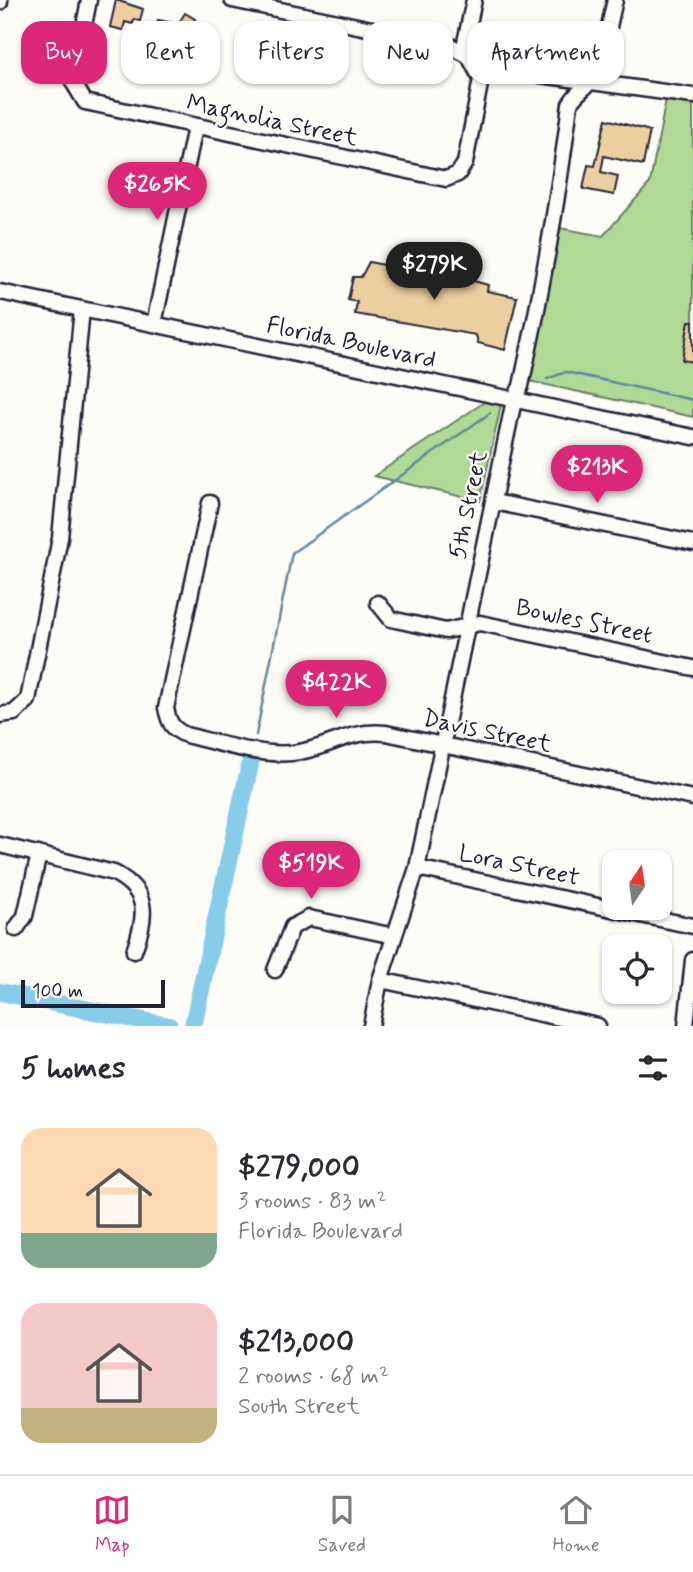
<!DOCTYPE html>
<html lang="en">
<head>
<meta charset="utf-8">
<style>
	body { margin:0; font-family:Mynerve,sans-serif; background:#f2f2f3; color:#2b2b33; height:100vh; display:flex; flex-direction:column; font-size:26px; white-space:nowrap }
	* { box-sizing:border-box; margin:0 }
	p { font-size:23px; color:#7c7c81 }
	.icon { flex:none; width:38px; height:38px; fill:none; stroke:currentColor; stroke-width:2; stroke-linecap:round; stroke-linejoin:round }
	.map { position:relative; height:1026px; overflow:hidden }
	.details { display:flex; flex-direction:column; background:#fff; flex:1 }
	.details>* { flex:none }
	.banner { position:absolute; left:21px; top:21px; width:651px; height:63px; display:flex; gap:14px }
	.needle { width:46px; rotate:13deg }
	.controls { position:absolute; left:602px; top:850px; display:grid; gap:14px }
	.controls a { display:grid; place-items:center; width:70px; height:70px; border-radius:14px; background:#fff; box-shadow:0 2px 5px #0004; font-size:35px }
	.scale { position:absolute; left:21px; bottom:18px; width:144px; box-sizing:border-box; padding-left:7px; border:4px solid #22223b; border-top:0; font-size:19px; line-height:24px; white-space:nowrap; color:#22223b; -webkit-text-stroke:5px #fdfcf7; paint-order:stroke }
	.price { position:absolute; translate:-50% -60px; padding:0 16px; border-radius:24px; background:#db2777; color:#fff; font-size:23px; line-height:46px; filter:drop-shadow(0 2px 4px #0008) }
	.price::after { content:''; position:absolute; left:50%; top:42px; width:21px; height:16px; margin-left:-10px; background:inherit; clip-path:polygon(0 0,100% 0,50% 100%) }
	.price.selected { background:#222; color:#fff }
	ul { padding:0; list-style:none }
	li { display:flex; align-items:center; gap:21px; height:175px; padding:0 21px }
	li span { display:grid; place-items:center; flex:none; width:196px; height:140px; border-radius:21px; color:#555 }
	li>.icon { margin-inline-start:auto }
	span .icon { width:84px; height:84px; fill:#fffc; stroke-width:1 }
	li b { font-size:30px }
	h2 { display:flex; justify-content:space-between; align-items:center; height:84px; padding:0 21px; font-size:30px }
	.chip { padding:0 24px; border-radius:21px; background:#fff; box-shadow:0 2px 5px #0004; font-size:24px; line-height:63px }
	.chip.selected { background:#db2777; color:#fff }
	.tab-bar { display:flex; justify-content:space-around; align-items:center; height:98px; border-top:2px solid #e1e1e2; background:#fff; font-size:19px; color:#7c7c81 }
	.tab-bar a { display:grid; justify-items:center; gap:4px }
	.tab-bar .selected { color:#db2777 }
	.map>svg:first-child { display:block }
	.green { fill:#b0d996; stroke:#697e68; stroke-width:2 }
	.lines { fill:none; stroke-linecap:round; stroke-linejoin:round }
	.stream { stroke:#5f89a3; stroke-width:2.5 }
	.river { stroke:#87cde9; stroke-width:18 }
	.building { fill:#eccf9f; stroke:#22223b; stroke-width:2 }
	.minor-casing { stroke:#22223b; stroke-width:19 }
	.minor { stroke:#fdfcf7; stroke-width:14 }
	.labels { text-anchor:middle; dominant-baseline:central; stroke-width:5; stroke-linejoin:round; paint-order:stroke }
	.street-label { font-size:24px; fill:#22223b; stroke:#fdfcf7 }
</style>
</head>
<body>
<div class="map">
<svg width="693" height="1026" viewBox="0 0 693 1026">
	<rect width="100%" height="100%" fill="#fdfcf7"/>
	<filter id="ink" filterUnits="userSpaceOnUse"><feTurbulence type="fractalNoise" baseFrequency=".0143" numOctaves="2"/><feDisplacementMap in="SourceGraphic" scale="14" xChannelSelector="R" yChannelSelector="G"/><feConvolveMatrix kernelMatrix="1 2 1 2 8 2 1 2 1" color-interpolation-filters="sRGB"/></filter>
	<g filter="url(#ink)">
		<path class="green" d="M 666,99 L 693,102 L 693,417 L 529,381 L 559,228 L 603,236 L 650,183 Z
			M 486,401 L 501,405 L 480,501 L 374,476 Z"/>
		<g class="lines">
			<path class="stream" d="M 547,379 L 566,372 L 693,400
				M 256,735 L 292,553 L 490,413"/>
			<path class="river" d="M 0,992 L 169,1026
				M 193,1026 L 250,764"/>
		</g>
		<path class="building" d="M 116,0 L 143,9 L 140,21 L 134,19 L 133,24 L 125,22 L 123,30 L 110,27 Z
			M 185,13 L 195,19 L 188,39 L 155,32 L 158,20 L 178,24 Z
			M 606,119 L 650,131 L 643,165 L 604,156 L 601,172 L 618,176 L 614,195 L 583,189 L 588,165 L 595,166 Z
			M 369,262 L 433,275 L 433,271 L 456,276 L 488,285 L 487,291 L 517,297 L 505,350 L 478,343 L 476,335 L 355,314 L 357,302 L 348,300 L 353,277 L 361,277 Z
			M 689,321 L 693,321 L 693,362 L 682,360 Z"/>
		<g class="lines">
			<g class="minor-casing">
				<path id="minor" d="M 89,0 L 73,82 L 85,102 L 446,179 L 458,174 L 465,163 L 481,79 L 464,47 L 474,0
					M 232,0 L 449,45 L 480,62 L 541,75 L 693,96
					M 0,2 L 0,0
					M 0,292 L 693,437
					M 154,324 L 195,127
					M 494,502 L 693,543
					M 210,503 L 166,708 C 169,723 172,729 186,735 C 219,743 257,756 292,753 C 327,750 347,729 386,733 L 693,798
					M 378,603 L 391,619 L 446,631 L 480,623 L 693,668
					M 0,715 L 14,713 L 28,700 L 60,538 L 82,309
					M 0,845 L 114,873 C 151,892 146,917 134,951
					M 417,868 L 693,926
					M 16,929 L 25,916 L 39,854
					M 275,970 L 292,927 L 309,918 L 394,936
					M 380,980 L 598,1026
					M 371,1026 L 380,980 L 417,868 L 514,400 L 521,386 C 542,292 558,200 570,104 C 575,94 581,92 588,84 C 603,65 609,24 615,0
					M 686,1026 L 693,960"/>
			</g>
			<use href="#minor" class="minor"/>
		</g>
	</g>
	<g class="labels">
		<g class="street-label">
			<text transform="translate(272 121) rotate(12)">Magnolia Street</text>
			<text transform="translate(351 343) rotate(12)">Florida Boulevard</text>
			<text transform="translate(469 505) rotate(-78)">5th Street</text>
			<text transform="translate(584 622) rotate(12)">Bowles Street</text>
			<text transform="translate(487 732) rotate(12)">Davis Street</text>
			<text transform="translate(519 866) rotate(12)">Lora Street</text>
		</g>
	</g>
</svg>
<div class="controls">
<a><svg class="needle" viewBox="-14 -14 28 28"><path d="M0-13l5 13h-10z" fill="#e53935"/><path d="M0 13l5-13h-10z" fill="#7c7c81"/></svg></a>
<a><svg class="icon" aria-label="locate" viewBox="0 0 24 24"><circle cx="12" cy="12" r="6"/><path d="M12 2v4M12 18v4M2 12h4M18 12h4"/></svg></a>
</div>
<div class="scale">100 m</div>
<b class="price" style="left:157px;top:222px">$265K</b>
<b class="price selected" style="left:434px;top:302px">$279K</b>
<b class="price" style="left:597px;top:505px">$213K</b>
<b class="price" style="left:336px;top:720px">$422K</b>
<b class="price" style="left:311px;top:901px">$519K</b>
<div class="banner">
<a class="chip selected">Buy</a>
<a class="chip">Rent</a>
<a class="chip">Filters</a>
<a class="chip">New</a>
<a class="chip">Apartment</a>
</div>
</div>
<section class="details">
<h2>5 homes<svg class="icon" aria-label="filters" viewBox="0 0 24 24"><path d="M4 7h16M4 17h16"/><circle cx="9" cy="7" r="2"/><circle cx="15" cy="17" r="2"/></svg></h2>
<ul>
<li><span style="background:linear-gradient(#ffd9b3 75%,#7fa58c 0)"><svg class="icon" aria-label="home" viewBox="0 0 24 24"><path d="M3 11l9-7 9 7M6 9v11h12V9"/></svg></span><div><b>$279,000</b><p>3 rooms · 83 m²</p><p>Florida Boulevard</p></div></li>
<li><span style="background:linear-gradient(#f6c9c9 75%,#c2b280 0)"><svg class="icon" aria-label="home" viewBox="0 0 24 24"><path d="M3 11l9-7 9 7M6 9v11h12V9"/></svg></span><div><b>$213,000</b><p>2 rooms · 68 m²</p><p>South Street</p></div></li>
</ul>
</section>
<nav class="tab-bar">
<a class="selected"><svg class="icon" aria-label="map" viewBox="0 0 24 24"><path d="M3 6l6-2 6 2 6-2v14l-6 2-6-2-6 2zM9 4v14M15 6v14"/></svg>Map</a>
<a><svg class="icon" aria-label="saved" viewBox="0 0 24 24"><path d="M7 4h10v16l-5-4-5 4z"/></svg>Saved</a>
<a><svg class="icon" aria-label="home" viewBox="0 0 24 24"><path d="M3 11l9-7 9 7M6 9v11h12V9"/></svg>Home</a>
</nav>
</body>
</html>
